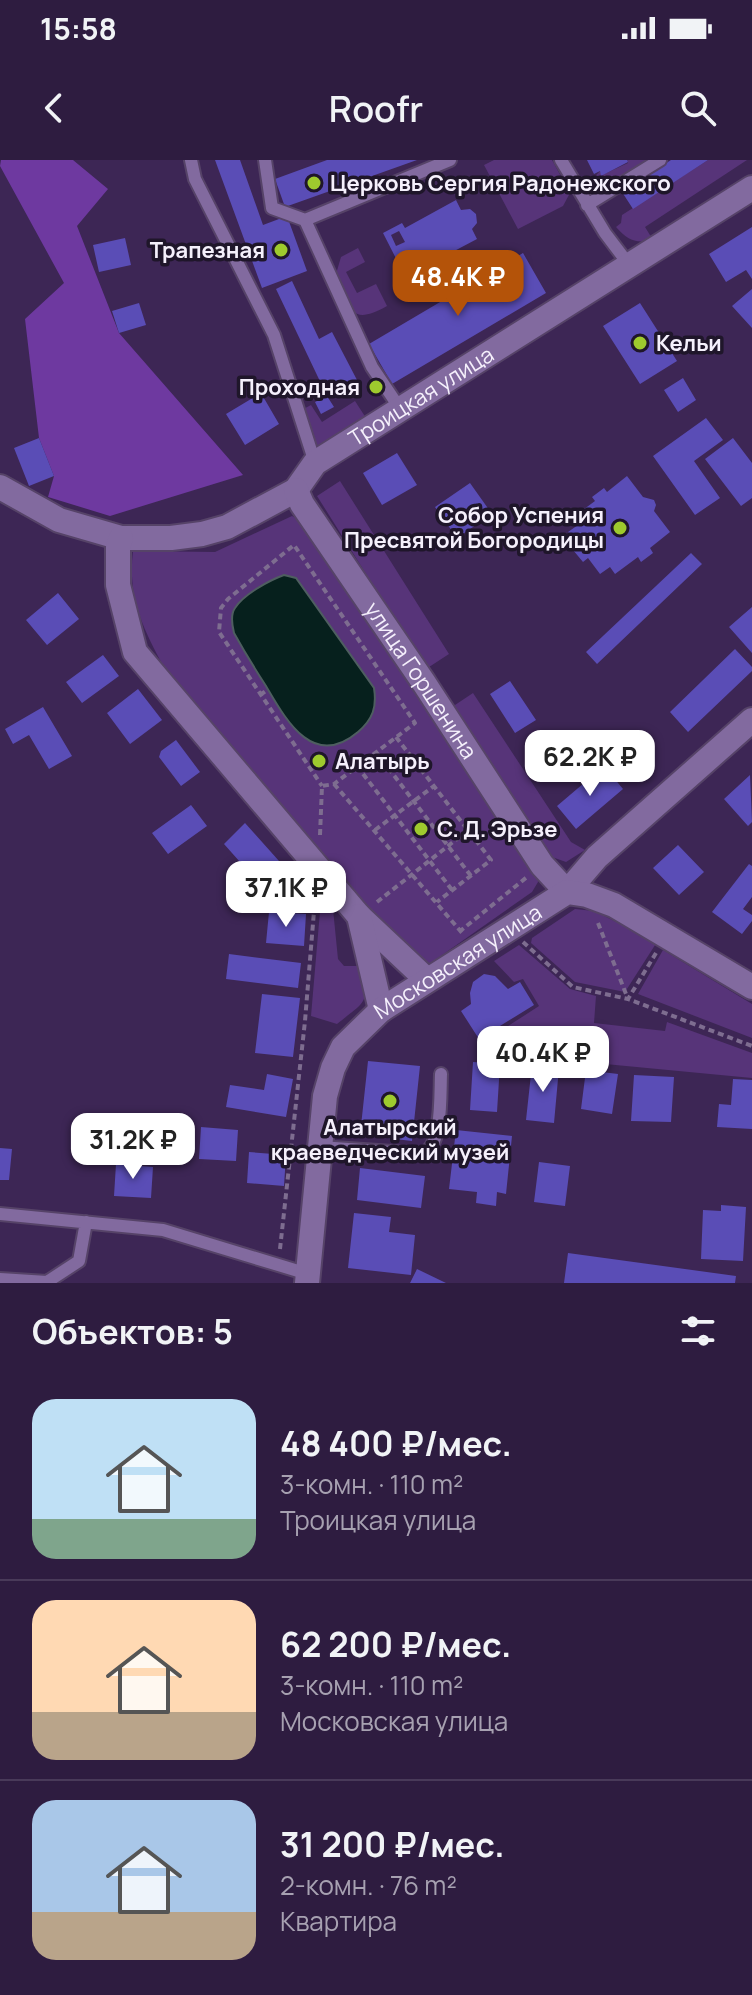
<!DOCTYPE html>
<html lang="ru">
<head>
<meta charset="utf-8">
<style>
	body { margin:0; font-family:Manrope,sans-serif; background:#362547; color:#f1f3f6; height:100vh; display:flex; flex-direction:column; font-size:30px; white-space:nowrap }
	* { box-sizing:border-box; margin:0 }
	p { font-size:26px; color:#a7a1b1 }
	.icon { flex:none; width:44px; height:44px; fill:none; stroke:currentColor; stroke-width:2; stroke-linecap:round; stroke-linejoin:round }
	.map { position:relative; height:1123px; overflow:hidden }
	.details { display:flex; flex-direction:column; background:#2e1c40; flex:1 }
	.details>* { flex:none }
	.price { position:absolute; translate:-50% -68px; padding:0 18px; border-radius:16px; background:#fff; color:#222; font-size:26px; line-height:52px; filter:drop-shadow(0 2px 4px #0008) }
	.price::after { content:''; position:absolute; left:50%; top:48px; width:24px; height:18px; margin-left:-12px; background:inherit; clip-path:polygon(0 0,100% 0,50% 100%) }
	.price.on { background:#b45309; color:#fff }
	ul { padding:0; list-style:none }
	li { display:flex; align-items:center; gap:24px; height:200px; padding:0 32px }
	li+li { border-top:2px solid #493a59 }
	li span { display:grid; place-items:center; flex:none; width:224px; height:160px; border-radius:24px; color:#555 }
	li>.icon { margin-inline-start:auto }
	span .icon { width:96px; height:96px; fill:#fffc; stroke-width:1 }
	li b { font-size:34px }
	h2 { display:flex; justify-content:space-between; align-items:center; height:96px; padding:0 32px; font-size:34px }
	.status { display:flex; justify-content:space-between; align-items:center; height:56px; padding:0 40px; background:#2e1c40; direction:ltr }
	.status svg { height:22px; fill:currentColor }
	header { display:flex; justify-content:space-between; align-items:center; height:104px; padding:0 32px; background:#2e1c40; font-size:36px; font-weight:600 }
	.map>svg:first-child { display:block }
	.green { fill:#573479 }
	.forest { fill:#6e39a0 }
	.water { fill:#06201d; stroke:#4e5e60; stroke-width:2 }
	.building { fill:#5a4db6; fill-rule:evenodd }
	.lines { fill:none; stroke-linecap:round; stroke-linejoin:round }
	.lane-casing { stroke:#564368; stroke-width:16 }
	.street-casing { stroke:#564368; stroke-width:28 }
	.secondary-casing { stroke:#564368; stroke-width:28 }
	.path { stroke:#7e6d90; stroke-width:4; stroke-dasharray:6 4; stroke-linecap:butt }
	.lane { stroke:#826a9f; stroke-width:12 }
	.street { stroke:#826a9f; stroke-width:24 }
	.secondary { stroke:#826a9f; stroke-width:24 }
	.poi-dot { fill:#9eca2e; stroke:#1f162a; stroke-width:3 }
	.labels { text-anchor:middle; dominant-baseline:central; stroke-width:7; stroke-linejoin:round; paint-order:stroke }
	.poi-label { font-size:22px; font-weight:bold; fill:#f5f0fc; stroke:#1f162a; text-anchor:start }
	.street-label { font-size:22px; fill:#f5f0fc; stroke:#1f162a }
</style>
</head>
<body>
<div class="status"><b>15:58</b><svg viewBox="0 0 49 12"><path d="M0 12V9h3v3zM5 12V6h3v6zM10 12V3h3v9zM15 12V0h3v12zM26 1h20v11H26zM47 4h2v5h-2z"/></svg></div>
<header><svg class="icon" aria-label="back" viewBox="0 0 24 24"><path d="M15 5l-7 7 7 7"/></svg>Roofr<svg class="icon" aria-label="search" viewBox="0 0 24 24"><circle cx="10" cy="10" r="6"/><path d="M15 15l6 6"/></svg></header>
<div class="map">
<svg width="752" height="1123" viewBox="0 0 752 1123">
	<rect width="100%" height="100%" fill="#3d2655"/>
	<path class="green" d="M 494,0 L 552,0 L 570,33 L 563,46 L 518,69 L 484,5 Z
		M 627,0 L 654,0 C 632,14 615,33 588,24 L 600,11 L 602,15 L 628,3 Z
		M 708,0 L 747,0 L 645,67 L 653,80 C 635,84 628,80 616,67 L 621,63 L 622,55 Z
		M 358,88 L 365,102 L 346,112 L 357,133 L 376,124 L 387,146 C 348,168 350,146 336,114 L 341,97 Z
		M 355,241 L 366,258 L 311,293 L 296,253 L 311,245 L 322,262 Z
		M 340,321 L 449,494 L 426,509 L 317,336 Z
		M 292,356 L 308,365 L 537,712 L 538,722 L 532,732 L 425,807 L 398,785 L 167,513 C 145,472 127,440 133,391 L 215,392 Z
		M 473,533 L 571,682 L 585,690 L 566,702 L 552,697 L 452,547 Z
		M 322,728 L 332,739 L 338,799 L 344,806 L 362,806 C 369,844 367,840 337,864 L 311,856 Z
		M 575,749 L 594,751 L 657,782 L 625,832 L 575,822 L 531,783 L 532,778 Z
		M 519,785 L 570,829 L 596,836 L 594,863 L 665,871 L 667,862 L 752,893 L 752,918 L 500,894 L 502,870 L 539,846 L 523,819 L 514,822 L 494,801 Z
		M 663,790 L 752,844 L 752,878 L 638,834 Z"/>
	<path class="forest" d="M 73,0 L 108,29 L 77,66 L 119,173 L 243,315 L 110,356 L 48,337 L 54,316 L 39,278 L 25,159 L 64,123 L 0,6 L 1,0 Z"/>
	<path class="water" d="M 284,415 L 296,418 L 374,528 C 377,547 373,559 358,572 C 313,610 286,560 266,526 C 255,509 244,491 234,473 C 232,465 230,455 235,448 C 244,434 270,420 284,415 Z"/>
	<path class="building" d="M 215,0 L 240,0 L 263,65 L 287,56 L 307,111 L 262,128 Z
		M 327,0 L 417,0 L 285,47 L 275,19 Z
		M 587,0 L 627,0 L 628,2 L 601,16 L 600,11 L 594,14 Z
		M 671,0 L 708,0 L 633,49 L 622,32 Z
		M 456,40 L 461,50 L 470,49 L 476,54 L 477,63 L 472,69 L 477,79 L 426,106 L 429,111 L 408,122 L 383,73 L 402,63 L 405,68 ZM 399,71 L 405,82 L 396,86 L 391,75 ZM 416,99 L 421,109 L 411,114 L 406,105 Z
		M 752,67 L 752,119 L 746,110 L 726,122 L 709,94 Z
		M 125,78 L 131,105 L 99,112 L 93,85 Z
		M 523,93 L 546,133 L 392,224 L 369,184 Z
		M 292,121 L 319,179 L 332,172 L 357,220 L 327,236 L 276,129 Z
		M 752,129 L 752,168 L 732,146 Z
		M 139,143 L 146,165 L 119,173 L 112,151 Z
		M 640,143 L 677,201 L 640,224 L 603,166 Z
		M 683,218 L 696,240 L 678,252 L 664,230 Z
		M 261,233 L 279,264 L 245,285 L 226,254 Z
		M 327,236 L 334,247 L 321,254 L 315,242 Z
		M 706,258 L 723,280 L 694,301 L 720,338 L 695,355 L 653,296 Z
		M 39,278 L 54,316 L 29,326 L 14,288 Z
		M 733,278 L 752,303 L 752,338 L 741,346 L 705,299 Z
		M 397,293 L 417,325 L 382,345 L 363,313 Z
		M 627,316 L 643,337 L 654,340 L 656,345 L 654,351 L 670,372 L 650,388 L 653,393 L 641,402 L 638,397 L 615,414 L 610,407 L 600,414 L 588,398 L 583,402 L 573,390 L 579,386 L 568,372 L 578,365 L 572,358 L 595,341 L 592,337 L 604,328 L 607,332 Z
		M 470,323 L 492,354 L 457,378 L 435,347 Z
		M 691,393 L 702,404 L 597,504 L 586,492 Z
		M 58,433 L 79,459 L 47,485 L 26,460 Z
		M 752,447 L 752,493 L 729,467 Z
		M 735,489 L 752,507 L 752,511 L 688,572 L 670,552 Z
		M 103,495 L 119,516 L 82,543 L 66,522 Z
		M 510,521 L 536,560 L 515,573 L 490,534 Z
		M 138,529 L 162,560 L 130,584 L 107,553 Z
		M 43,547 L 72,596 L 49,609 L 29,575 L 13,584 L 5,569 Z
		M 176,580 L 200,612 L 181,626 L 159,597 L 161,591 Z
		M 604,606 L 623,629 L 576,669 L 557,646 Z
		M 750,615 L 752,662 L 748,666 L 724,639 Z
		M 191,645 L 207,666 L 168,694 L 152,673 Z
		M 245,663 L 279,701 L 257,721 L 224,684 Z
		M 678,685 L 704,712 L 679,735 L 653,708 Z
		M 749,704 L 752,706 L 752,737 L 743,749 L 752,755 L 752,761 L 742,774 L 712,752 Z
		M 269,752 L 306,754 L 304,786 L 266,783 Z
		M 229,794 L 301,803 L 298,828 L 226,819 Z
		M 484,814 L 495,816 L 508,829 L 520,822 L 534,845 L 479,879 L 461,851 L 471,844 L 470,833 L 473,822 Z
		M 262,834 L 300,838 L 293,897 L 255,893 Z
		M 368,901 L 420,906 L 412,981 L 360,975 Z
		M 473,902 L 500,904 L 497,952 L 470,950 Z
		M 532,905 L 559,908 L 554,963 L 526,960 Z
		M 586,910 L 618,914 L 612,954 L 581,949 Z
		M 267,914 L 293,919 L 286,957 L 226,947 L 230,925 L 264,930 Z
		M 634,915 L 674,917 L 671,962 L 631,961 Z
		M 733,919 L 752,920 L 752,969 L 717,967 L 719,944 L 731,945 Z
		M 201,967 L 238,970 L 236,1001 L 199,999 Z
		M 456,970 L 512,976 L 506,1034 L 497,1032 L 496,1046 L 476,1043 L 477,1032 L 449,1029 Z
		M 0,988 L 12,989 L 9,1020 L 0,1020 Z
		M 249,992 L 286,995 L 284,1026 L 247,1023 Z
		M 539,1002 L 570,1006 L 565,1046 L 534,1042 Z
		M 116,1004 L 153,1007 L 151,1038 L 114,1036 Z
		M 360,1008 L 425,1016 L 421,1048 L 357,1040 Z
		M 721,1045 L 746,1047 L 743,1101 L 701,1099 L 703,1050 L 721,1051 Z
		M 354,1053 L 391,1057 L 389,1072 L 415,1075 L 411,1115 L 348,1108 Z
		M 568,1093 L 736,1116 L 735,1123 L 564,1123 Z
		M 417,1109 L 446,1123 L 410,1123 Z"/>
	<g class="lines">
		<g class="lane-casing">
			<path id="lane" d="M 191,0 L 195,19 L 274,175 L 315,303
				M 265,0 L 272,48 L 305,60 L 372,207 L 401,250
				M 561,0 L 605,73 L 630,106
				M 587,45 L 660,0
				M 305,60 L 450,0
				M 319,987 L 422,994 C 443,988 440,934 441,914
				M 0,1054 L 163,1070 L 308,1114
				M 0,1119 L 47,1122 L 79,1101 L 86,1062"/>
		</g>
		<g class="street-casing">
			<g id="street">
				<path id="s1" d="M 0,327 L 59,360 L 121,378 L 171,378 L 202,374 L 227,367 L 296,330 L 315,303 L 752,28"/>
				<path id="s2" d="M 296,330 L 302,344 L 424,523 L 542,705 L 567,732 L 597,697 L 752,560"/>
				<path d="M 121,378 L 118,387 L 118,425 L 135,492 L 359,756 L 427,820"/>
				<path d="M 359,756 L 381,850"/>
			</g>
		</g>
		<g class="secondary-casing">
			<g id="secondary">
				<path id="s3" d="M 307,1123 L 325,936 L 333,908 L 343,887 L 381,850 L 567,732 L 587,735 L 614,745 L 752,827"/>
			</g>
		</g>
		<path class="path" d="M 260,535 L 267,530
			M 396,577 L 491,700 L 437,742
			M 376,592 L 471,716
			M 357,606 L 452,730
			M 334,624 L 463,774
			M 375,670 L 434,626
			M 320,675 L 322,626 L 334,624 L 415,563 L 294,385 L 228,439 L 221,448 L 219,472 L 322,626
			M 377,742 L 467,671
			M 598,763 L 628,839
			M 459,772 L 527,717
			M 523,782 L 573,827 L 628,839
			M 656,793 L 628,839 L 752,886
			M 280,1089 L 305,861 L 315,739"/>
		<use href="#lane" class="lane"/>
		<use href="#street" class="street"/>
		<use href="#secondary" class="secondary"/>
	</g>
	<g class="poi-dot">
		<circle cx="314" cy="23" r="8"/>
		<circle cx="281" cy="90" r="8"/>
		<circle cx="640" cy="183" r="8"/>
		<circle cx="376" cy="227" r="8"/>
		<circle cx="620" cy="368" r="8"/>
		<circle cx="319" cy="601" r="8"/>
		<circle cx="421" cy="669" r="8"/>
		<circle cx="390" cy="941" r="8"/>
	</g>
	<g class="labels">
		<g class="poi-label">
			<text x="330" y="23">Церковь Сергия Радонежского</text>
			<text x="265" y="90" text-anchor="end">Трапезная</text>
			<text x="656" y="183">Кельи</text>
			<text x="360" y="227" text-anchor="end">Проходная</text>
			<text x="604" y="355" text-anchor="end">Собор Успения<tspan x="604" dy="25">Пресвятой Богородицы</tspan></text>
			<text x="335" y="601">Алатырь</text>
			<text x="437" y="669">С. Д. Эрьзе</text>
			<text x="390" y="967" text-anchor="middle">Алатырский<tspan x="390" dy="25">краеведческий музей</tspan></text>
		</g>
		<g class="street-label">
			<text stroke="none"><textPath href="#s1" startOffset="476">Троицкая улица</textPath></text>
			<text stroke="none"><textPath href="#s2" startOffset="228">улица Горшенина</textPath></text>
			<text stroke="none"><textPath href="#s3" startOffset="384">Московская улица</textPath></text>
		</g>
	</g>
</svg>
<b class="price on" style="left:458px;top:158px">48.4K ₽</b>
<b class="price" style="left:590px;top:638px">62.2K ₽</b>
<b class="price" style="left:286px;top:769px">37.1K ₽</b>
<b class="price" style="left:543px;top:934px">40.4K ₽</b>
<b class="price" style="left:133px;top:1021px">31.2K ₽</b>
</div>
<section class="details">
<h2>Объектов: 5<svg class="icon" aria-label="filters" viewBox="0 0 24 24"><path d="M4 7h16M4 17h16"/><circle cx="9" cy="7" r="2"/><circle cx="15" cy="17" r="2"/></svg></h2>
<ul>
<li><span style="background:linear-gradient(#bfe0f5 75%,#7fa58c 0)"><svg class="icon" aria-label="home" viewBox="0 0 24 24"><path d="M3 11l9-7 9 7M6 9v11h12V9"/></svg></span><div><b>48 400 ₽/мес.</b><p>3-комн. · 110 m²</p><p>Троицкая улица</p></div></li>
<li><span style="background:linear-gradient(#ffd9b3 70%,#b9a48a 0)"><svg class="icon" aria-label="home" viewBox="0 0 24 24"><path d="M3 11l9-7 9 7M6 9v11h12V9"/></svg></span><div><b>62 200 ₽/мес.</b><p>3-комн. · 110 m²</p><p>Московская улица</p></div></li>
<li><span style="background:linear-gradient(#a9c7e8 70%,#b9a48a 0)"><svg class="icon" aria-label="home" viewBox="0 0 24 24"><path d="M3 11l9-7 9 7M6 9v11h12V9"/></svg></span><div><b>31 200 ₽/мес.</b><p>2-комн. · 76 m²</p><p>Квартира</p></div></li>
</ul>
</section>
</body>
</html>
